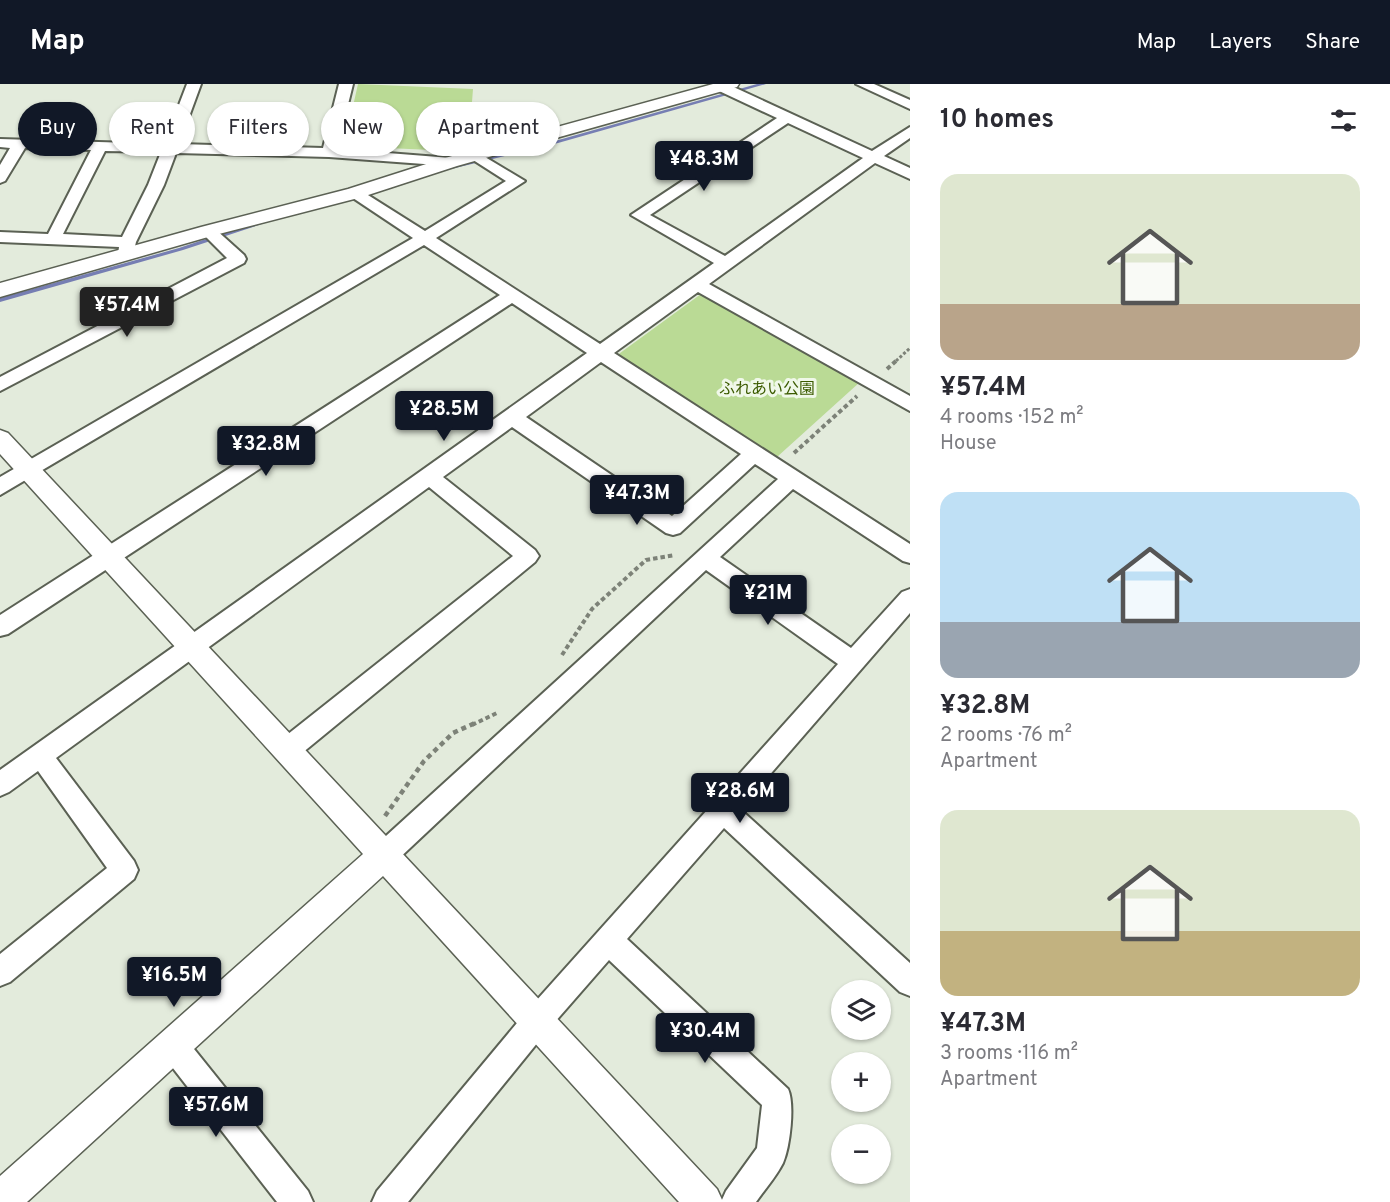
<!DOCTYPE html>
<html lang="en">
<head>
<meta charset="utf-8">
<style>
	body { margin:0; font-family:Overpass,"Noto Sans JP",sans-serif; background:#f2f2f3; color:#2b2b33; height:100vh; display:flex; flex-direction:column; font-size:22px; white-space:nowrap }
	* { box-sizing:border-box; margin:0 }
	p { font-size:20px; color:#7c7c81 }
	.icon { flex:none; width:33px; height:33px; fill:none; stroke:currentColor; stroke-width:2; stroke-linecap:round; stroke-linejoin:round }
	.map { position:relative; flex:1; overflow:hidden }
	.side { display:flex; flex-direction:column; background:#fff; width:480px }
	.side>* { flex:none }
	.banner { position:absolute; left:18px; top:18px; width:570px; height:54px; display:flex; gap:12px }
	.controls { position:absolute; left:831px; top:896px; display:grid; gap:12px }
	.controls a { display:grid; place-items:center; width:60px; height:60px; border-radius:50%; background:#fff; box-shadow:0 2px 4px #0004; font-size:30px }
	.price { position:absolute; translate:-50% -51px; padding:0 14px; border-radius:6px; background:#111827; color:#fff; font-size:20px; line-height:39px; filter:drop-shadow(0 2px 3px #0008) }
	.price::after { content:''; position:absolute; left:50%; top:36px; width:18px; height:14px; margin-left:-9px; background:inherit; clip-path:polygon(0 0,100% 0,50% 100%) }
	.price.selected { background:#222; color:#fff }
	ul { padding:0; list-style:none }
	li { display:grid; align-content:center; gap:12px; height:318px; padding:0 30px }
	li span { display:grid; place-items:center; height:186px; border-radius:18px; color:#555 }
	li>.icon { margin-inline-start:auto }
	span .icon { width:108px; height:108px; fill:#fffc; stroke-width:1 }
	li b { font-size:26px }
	h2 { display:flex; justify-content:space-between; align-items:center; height:72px; padding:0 30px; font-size:26px }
	.tag { padding:0 21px; border-radius:27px; background:#fff; box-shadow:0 2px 4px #0004; font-size:21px; line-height:54px }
	.tag.selected { background:#111827; color:#fff }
	header { display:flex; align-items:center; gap:36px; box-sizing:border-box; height:84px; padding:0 30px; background:#111827; color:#fff }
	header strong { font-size:28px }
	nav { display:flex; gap:33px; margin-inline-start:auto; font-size:21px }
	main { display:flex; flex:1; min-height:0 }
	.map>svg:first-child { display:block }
	.green { fill:#bada95 }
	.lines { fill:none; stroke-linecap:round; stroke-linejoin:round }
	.stream { fill:#767eb3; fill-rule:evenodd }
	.minor-casing { stroke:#5b6154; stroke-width:4 }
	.tertiary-casing { stroke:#5b6154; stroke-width:3 }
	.path-far2 { stroke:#7d8278; stroke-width:3; stroke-dasharray:3 2; stroke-linecap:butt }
	.path-far1 { stroke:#7d8278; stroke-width:4; stroke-dasharray:4.5 3; stroke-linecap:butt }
	.path { stroke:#7d8278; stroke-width:4.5; stroke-dasharray:5 4; stroke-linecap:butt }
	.minor { fill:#fff; fill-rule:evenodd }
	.tertiary { fill:#fff; fill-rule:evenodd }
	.labels { text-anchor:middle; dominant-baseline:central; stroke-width:6; stroke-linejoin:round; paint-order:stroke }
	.park-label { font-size:16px; fill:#3c5b00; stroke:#f0f8e9 }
</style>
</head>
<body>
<header>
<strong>Map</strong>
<nav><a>Map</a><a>Layers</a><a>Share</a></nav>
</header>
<main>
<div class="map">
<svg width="910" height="1118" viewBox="0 0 910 1118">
	<rect width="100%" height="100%" fill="#e3ebdc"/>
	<path class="green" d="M 358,0 L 473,5 L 469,57 L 431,66 L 344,62 Z
		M 701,210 L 860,298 L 777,373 L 616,272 Z"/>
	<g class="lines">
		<path class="stream" d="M 757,0 L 766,0 L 558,59 L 451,85 L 448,83 L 555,57 Z
			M 266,135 L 269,137 L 268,138 L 183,166 L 0,218 L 0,214 L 179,164 Z"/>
		<g class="minor-casing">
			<path id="minor" d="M 187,0 L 201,0 L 179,60 L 323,64 L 339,0 L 353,0 L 337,65 L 451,74 L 458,78 L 451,82 L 329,73 L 176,69 L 164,101 L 136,158 L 132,174 L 120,174 L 118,170 L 119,163 L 0,158 L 0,148 L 48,150 L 91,66 L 25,64 L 5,97 L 0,99 L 0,81 L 10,64 L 0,63 L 0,55 L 164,60 ZM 105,67 L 161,68 L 148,101 L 122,153 L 63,150 Z
				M 717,0 L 727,0 L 872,67 L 910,43 L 910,54 L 884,72 L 910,84 L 910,95 L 875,79 L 709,200 L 910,312 L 910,327 L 698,208 L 614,269 L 910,460 L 910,479 L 903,477 L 793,405 L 720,473 L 851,564 L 902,508 L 910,505 L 910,529 L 740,725 L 910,879 L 910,912 L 900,908 L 724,744 L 627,855 L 788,1005 C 795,1020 790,1063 783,1079 C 776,1093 765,1105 756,1118 L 721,1118 L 726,1107 L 757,1064 L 762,1021 L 609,876 L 547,947 L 408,1118 L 372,1118 L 377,1107 L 527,927 L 838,580 L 706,486 L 393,780 L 384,784 L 375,780 L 371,771 L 375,762 L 778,395 L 755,380 L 680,449 L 673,451 L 666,449 L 512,343 L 443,393 L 535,466 L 539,472 L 535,478 L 296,674 L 287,677 L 278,674 L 275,666 L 278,658 L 513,472 L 429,403 L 56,674 L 134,777 L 138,786 L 134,795 L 10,898 L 0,902 L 0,870 L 107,784 L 38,687 L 9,708 L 0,712 L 0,686 L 587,269 L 512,219 L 8,550 L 0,552 L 0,531 L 500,211 L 424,161 L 0,411 L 0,393 L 413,154 L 350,112 L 347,109 L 350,106 L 360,106 L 425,147 L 506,97 L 470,74 L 468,71 L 470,68 L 475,67 L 525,97 L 436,154 L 600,260 L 714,179 L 631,131 L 777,34 L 717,6 L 715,3 ZM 788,39 L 863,74 L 725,172 L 650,131 ZM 601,278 L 741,370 L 672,432 L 526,333 Z
				M 856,0 L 874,0 L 910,16 L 910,25 Z
				M 208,142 L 214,144 L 244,171 L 246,175 L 244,179 L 0,307 L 0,293 L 227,174 L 200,147 Z
				M 172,946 L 182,950 L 308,1107 L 313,1118 L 277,1118 L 162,970 L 158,960 L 162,950 Z"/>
		</g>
		<g class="tertiary-casing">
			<path id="tertiary" d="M 713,0 L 739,0 L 737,3 L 457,82 L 362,113 L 215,151 L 0,213 L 0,199 L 201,143 L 348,105 L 445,74 Z
				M 0,346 L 8,349 L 717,1105 L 723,1118 L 679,1118 L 383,792 L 27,1118 L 0,1118 L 0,1092 L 363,770 L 0,370 Z"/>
		</g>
		<path class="path-far2" d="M 896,277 L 910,264"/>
		<path class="path-far1" d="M 887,285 L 897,276
			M 794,369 L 857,312
			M 562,571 L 592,525 L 646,476 L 675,471
			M 472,641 L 499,628"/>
		<path class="path" d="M 385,732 L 424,677 L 453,649 L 475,639"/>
		<use href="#minor" class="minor"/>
		<use href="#tertiary" class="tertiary"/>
	</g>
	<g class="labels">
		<g class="park-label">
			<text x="767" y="306">ふれあい公園</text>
		</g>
	</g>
</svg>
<div class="controls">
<a><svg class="icon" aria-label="layers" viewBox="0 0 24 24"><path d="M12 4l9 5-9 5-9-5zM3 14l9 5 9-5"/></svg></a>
<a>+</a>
<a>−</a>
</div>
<b class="price" style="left:704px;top:108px">¥48.3M</b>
<b class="price selected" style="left:127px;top:254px">¥57.4M</b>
<b class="price" style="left:444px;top:358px">¥28.5M</b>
<b class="price" style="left:266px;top:393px">¥32.8M</b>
<b class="price" style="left:637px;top:442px">¥47.3M</b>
<b class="price" style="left:768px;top:542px">¥21M</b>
<b class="price" style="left:740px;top:740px">¥28.6M</b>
<b class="price" style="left:174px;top:924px">¥16.5M</b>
<b class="price" style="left:705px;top:980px">¥30.4M</b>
<b class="price" style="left:216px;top:1054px">¥57.6M</b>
<div class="banner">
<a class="tag selected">Buy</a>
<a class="tag">Rent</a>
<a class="tag">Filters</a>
<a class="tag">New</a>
<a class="tag">Apartment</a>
</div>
</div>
<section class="side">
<h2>10 homes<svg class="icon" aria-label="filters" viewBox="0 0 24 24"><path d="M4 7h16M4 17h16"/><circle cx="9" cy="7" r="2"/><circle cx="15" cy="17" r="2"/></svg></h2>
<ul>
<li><span style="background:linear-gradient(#dfe7d0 70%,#b9a48a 0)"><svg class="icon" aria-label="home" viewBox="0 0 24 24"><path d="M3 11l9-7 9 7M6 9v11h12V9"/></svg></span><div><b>¥57.4M</b><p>4 rooms · 152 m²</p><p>House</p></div></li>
<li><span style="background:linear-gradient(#bfe0f5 70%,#9aa5b1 0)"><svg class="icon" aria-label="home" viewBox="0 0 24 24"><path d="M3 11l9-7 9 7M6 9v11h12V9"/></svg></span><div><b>¥32.8M</b><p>2 rooms · 76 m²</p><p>Apartment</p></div></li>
<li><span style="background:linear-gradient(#dfe7d0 65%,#c2b280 0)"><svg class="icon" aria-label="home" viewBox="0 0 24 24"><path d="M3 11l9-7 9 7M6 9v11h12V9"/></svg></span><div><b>¥47.3M</b><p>3 rooms · 116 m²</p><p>Apartment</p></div></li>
</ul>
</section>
</main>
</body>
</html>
